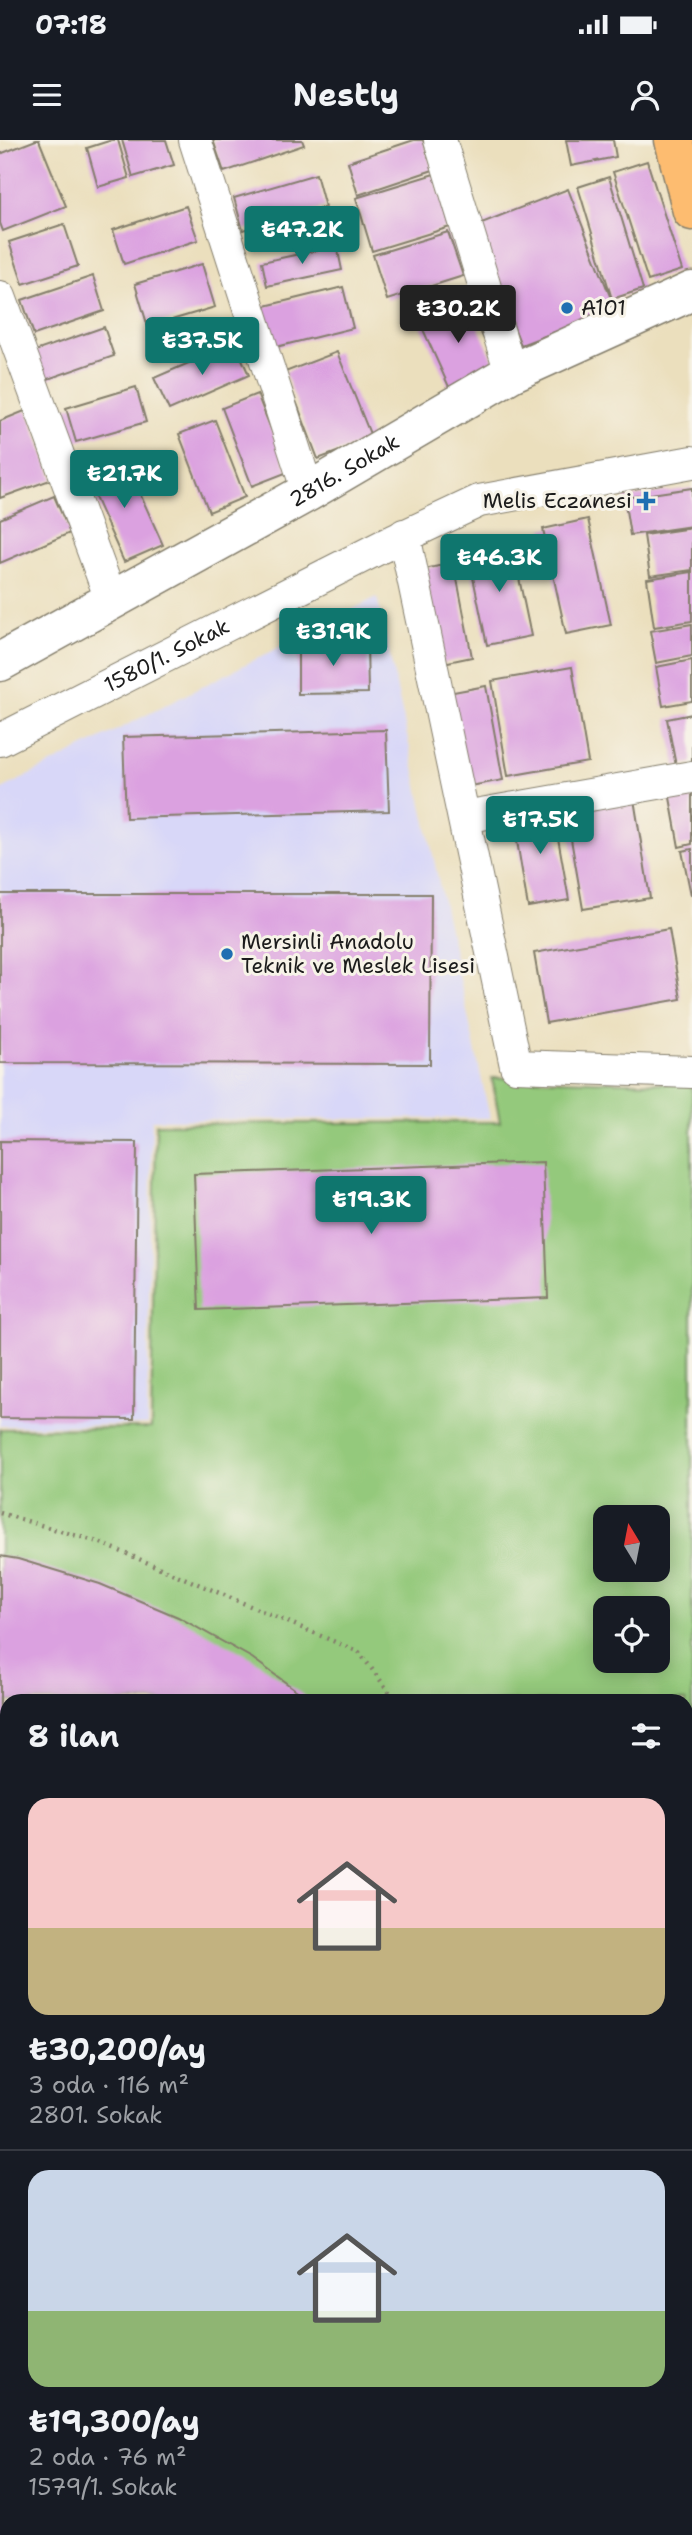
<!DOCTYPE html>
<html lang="tr">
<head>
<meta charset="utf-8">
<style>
	body { margin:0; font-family:"Shantell Sans",sans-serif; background:#20242c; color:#f1f3f6; height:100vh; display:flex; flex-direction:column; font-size:26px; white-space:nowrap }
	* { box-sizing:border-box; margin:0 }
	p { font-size:23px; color:#9ea1a6 }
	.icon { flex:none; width:38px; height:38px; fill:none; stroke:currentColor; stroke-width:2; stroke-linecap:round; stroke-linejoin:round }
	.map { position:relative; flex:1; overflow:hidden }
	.side { position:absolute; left:0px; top:1554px; width:693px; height:842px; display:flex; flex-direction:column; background:#171b24; border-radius:21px 21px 0 0; box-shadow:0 4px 18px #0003 }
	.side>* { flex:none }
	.needle { width:46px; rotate:350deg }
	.fabs { position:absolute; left:593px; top:1365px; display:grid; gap:14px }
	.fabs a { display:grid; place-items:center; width:77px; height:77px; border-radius:14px; background:#171b24; box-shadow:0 4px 18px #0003; font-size:35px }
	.price { position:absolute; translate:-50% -60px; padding:0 16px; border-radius:7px; background:#0f766e; color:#fff; font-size:23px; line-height:46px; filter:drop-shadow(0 2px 4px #0008) }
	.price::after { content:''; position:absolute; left:50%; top:42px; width:21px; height:16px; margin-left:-10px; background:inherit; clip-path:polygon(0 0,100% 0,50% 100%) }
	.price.selected { background:#222; color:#fff }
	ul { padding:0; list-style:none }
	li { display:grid; align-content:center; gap:14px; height:371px; padding:0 28px }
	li+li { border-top:2px solid #363941 }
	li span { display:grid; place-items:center; height:217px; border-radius:21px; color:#555 }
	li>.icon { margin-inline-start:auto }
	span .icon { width:126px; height:126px; fill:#fffc; stroke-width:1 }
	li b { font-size:30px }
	h2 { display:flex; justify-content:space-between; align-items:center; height:84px; padding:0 28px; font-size:30px }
	.status { display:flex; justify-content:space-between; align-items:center; height:49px; padding:0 35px; background:#171b24; direction:ltr }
	.status svg { height:19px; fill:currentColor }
	header { display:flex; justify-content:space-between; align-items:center; height:91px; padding:0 28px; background:#171b24; font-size:32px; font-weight:700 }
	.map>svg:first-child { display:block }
	.built { fill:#d8d7f8 }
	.green { fill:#94c97b; stroke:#58724c; stroke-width:2; fill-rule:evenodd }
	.water { fill:#4fbdc7; stroke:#366c72; stroke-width:2 }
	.building { fill:#dba1e0 }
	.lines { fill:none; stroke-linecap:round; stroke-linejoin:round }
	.minor-casing { stroke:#847e6c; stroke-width:34 }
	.tertiary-casing { stroke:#847e6c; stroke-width:41 }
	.primary-casing { stroke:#847e6c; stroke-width:41 }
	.path { stroke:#847e6c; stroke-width:4.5; stroke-dasharray:2 5; stroke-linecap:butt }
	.minor { stroke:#fff; stroke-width:32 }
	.tertiary { stroke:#fff; stroke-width:38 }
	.primary { stroke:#fdbc6f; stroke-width:38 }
	.poi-dot { fill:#1f6fb2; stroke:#f7f3e8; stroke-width:2.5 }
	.labels { text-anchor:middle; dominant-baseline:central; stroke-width:6; stroke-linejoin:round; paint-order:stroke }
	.poi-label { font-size:21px; fill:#1c1c1c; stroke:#f7f3e8; text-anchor:start }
	.street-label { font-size:21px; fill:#1c1c1c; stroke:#f7f3e8 }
</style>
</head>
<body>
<div class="status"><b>07:18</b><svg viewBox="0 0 49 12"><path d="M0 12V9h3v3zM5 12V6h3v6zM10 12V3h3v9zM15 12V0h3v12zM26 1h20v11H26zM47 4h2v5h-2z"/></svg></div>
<header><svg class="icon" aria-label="menu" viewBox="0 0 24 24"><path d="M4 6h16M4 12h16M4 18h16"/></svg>Nestly<svg class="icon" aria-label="person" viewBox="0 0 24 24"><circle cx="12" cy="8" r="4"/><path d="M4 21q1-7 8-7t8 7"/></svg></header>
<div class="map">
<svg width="692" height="2395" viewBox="0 0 692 2395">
	<rect width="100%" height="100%" fill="#f7f3e8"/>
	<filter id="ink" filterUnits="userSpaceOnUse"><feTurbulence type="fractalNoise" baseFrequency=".0143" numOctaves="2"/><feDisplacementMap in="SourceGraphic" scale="14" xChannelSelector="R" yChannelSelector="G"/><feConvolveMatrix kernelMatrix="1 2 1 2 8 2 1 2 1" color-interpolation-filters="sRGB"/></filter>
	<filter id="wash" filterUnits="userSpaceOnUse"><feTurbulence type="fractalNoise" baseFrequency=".00686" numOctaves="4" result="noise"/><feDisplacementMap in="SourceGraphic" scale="28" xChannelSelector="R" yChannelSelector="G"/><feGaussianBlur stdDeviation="1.57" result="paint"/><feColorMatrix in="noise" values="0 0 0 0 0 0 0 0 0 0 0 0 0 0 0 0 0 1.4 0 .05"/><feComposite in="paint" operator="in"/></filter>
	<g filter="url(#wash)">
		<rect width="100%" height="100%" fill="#ebdfbd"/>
		<path class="built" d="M 377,457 L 490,978 L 152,980 L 147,1285 L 0,1286 L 0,650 Z"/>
		<path class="green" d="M 492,938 L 692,944 L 692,2395 L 0,2395 L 0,1289 L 151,1288 L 156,984 L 500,982 ZM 606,1377 L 658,1377 L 658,1430 L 606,1430 ZM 606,1468 L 658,1468 L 658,1521 L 606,1521 ZM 7,1561 L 686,1561 L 686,2389 L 7,2389 Z"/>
		<path class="water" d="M 686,2328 L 692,2328 L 692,2395 L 680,2395 L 680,2389 L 686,2389 Z"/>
		<g id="blocks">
			<path class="building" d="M 36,0 L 39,0 L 66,66 L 3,91 L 0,83 L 0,14 Z
				M 112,0 L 118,0 L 129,38 L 98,47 L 87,8 Z
				M 122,0 L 166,0 L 174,25 L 133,37 Z
				M 213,0 L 302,0 L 304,5 L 224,32 Z
				M 414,0 L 423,0 L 433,30 L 358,55 L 348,22 Z
				M 566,0 L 613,0 L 616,17 L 571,26 Z
				M 647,21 L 682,130 L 648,141 L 613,32 Z
				M 316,34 L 325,67 L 243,90 L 234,58 Z
				M 434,34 L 450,87 L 372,111 L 356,58 Z
				M 609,37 L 643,149 L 612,159 L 578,47 Z
				M 568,49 L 615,169 L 521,205 L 474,86 Z
				M 186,66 L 198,100 L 124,124 L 113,90 Z
				M 64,84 L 78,126 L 23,144 L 9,102 Z
				M 448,92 L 463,136 L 387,160 L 373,115 Z
				M 337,106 L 342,130 L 267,146 L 262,122 Z
				M 202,124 L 215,167 L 148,187 L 135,144 Z
				M 93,136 L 104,171 L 34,195 L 22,160 Z
				M 343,147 L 353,188 L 272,208 L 261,167 Z
				M 468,164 L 496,226 L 449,247 L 421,185 Z
				M 104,187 L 114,216 L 45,240 L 35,211 Z
				M 235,203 L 249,235 L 169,270 L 154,238 Z
				M 337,212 L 372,299 L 318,319 L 285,232 Z
				M 136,247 L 146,282 L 76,302 L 66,268 Z
				M 257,254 L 288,332 L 252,346 L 222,268 Z
				M 27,270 L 53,339 L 0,358 L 0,281 Z
				M 215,280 L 245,357 L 209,372 L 179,294 Z
				M 124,318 L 163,405 L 124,422 L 85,335 Z
				M 692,348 L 692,386 L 630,395 L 624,358 Z
				M 54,356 L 70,393 L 0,423 L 0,379 Z
				M 588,379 L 611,485 L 566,494 L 543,389 Z
				M 692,388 L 692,430 L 650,436 L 644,395 Z
				M 512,404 L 531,496 L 487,505 L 468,413 Z
				M 454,423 L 472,517 L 443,523 L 424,429 Z
				M 692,432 L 692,481 L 654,487 L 647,439 Z
				M 692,484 L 692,516 L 656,523 L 650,491 Z
				M 367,502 L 368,553 L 298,554 L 298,503 Z
				M 692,520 L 692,561 L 663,566 L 656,527 Z
				M 572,527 L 588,622 L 508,636 L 492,541 Z
				M 486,546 L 503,640 L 465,647 L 448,553 Z
				M 692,574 L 692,623 L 676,626 L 667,579 Z
				M 386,590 L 389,671 L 126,678 L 123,597 Z
				M 692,648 L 692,704 L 679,707 L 669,652 Z
				M 633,653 L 650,758 L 583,769 L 565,664 Z
				M 552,664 L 569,760 L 528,767 L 512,671 Z
				M 692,709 L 692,755 L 691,755 L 682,711 Z
				M 0,754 L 431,754 L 430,924 L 0,923 Z
				M 669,789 L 681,859 L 546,883 L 534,813 Z
				M 0,1001 L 137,1002 L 134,1279 L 0,1278 Z
				M 543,1022 L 548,1158 L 199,1170 L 194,1034 Z
				M 0,1416 L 18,1419 L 100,1444 L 178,1477 L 252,1518 L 311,1561 L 7,1561 L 7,1675 L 0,1673 Z
				M 292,2389 L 562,2389 L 560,2395 L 289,2395 Z"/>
		</g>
	</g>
	<g filter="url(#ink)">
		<use href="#blocks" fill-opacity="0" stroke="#847e6c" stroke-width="2"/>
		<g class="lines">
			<g class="minor-casing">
				<g id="minor">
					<path d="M 195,0 L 308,352"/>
					<path d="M 440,0 L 511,233"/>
					<path d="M 0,157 L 112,462"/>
					<path d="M 404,395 L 516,926 L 692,932"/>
					<path id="s1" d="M 0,600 L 385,405 L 479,361 L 692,322"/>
					<path d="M 464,677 L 692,637"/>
				</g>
			</g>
			<g class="tertiary-casing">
				<g id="tertiary">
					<path id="s2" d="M 0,522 L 308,352 L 511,233 L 692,151"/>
				</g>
			</g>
			<g class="primary-casing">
				<path id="primary" d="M 674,0 L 692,71"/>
			</g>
			<path class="path" d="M 0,1373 L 101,1403 L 359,1512 L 396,1561
				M 612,2395 L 613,2389"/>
			<use href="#minor" class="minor"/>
			<use href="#tertiary" class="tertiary"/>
			<use href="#primary" class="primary"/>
		</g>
	</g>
	<g class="poi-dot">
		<circle cx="567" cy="168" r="7"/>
		<path d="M642.5 350.5h7v7h7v7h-7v7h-7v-7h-7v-7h7z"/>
		<circle cx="227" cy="814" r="7"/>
	</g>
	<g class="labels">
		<g class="poi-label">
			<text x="581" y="168">A101</text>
			<text x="632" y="361" text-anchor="end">Melis Eczanesi</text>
			<text x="241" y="802">Mersinli Anadolu<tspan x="241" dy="24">Teknik ve Meslek Lisesi</tspan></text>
		</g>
		<g class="street-label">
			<text stroke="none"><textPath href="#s2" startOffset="394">2816. Sokak</textPath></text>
			<text stroke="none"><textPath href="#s1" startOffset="187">1580/1. Sokak</textPath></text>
		</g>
	</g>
</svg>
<div class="fabs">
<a><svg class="needle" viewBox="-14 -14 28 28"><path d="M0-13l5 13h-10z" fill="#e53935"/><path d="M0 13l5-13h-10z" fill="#9ea1a6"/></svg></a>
<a><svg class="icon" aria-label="locate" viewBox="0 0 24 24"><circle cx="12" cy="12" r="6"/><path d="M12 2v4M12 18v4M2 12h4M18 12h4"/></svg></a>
</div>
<b class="price" style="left:302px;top:126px">₺47.2K</b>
<b class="price selected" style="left:458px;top:205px">₺30.2K</b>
<b class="price" style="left:202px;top:237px">₺37.5K</b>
<b class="price" style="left:124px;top:370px">₺21.7K</b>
<b class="price" style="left:499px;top:454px">₺46.3K</b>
<b class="price" style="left:333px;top:528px">₺31.9K</b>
<b class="price" style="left:540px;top:716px">₺17.5K</b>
<b class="price" style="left:371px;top:1096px">₺19.3K</b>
<section class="side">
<h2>8 ilan<svg class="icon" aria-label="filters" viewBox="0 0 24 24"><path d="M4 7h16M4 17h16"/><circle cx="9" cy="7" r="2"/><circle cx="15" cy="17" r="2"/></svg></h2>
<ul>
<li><span style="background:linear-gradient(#f6c9c9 60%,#c2b280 0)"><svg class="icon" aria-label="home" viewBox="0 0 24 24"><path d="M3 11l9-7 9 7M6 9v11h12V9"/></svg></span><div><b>₺30,200/ay</b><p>3 oda · 116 m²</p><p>2801. Sokak</p></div></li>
<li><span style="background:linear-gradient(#c9d6e8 65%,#8fb573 0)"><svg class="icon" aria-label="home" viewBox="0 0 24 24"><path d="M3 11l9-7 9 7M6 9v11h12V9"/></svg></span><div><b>₺19,300/ay</b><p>2 oda · 76 m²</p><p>1579/1. Sokak</p></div></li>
</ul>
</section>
</div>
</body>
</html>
